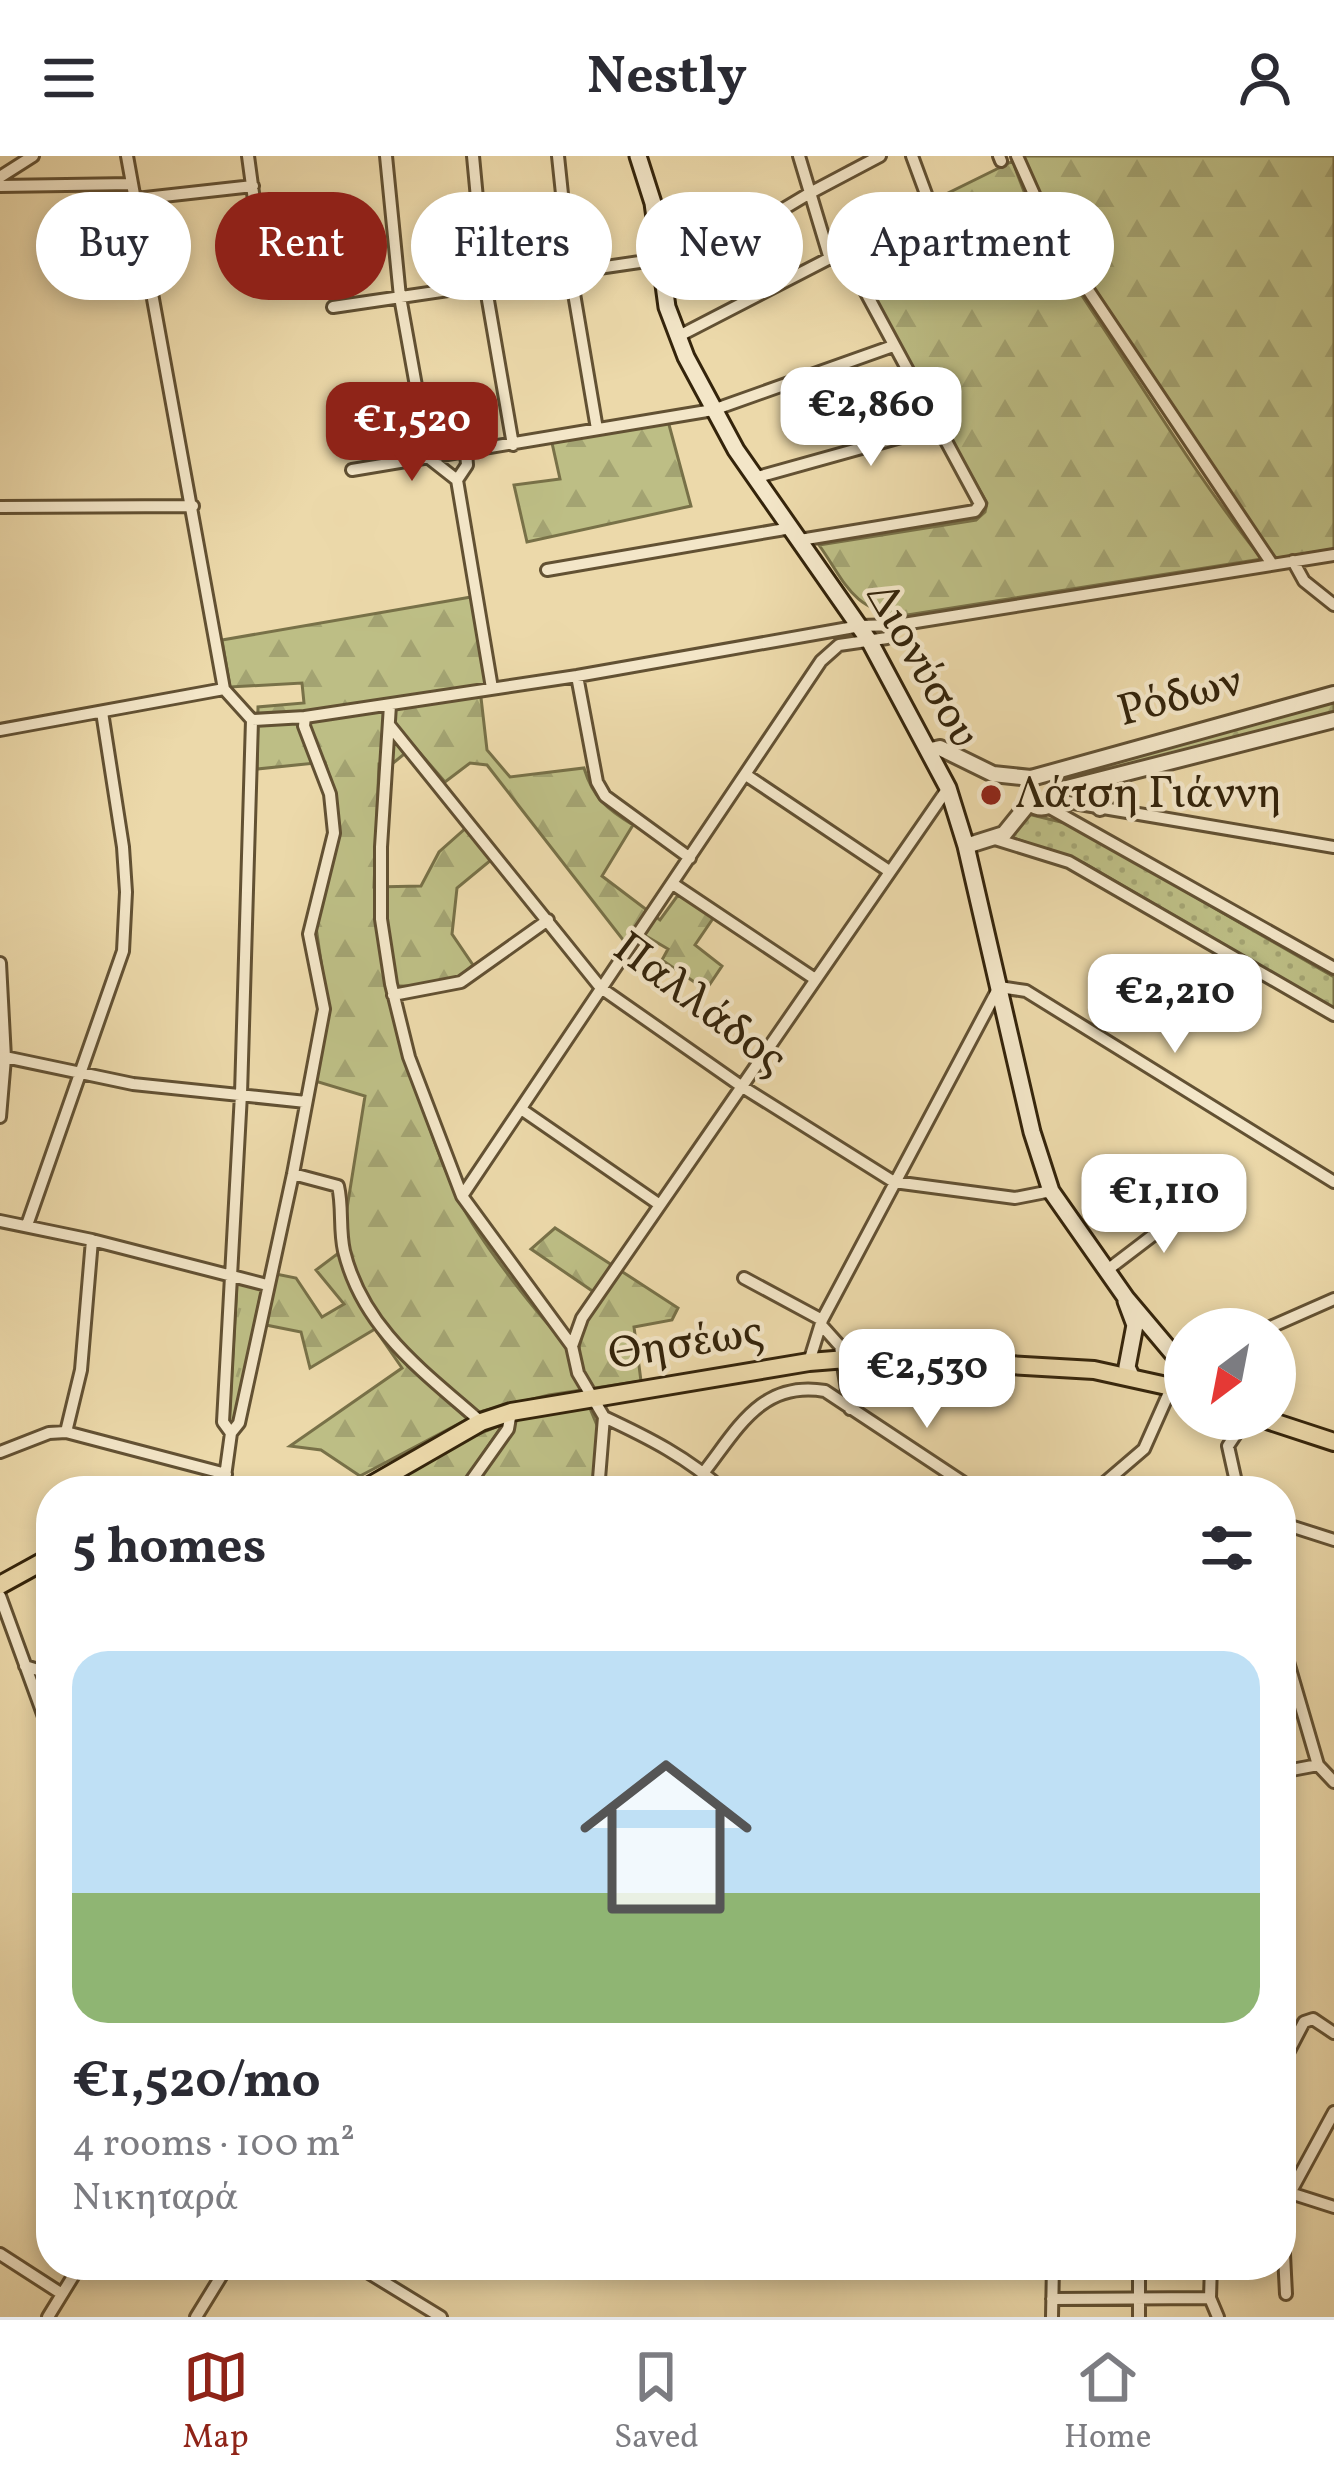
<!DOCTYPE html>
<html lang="en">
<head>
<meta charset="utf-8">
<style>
	body { margin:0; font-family:Vollkorn,serif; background:#f7f7f7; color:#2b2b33; height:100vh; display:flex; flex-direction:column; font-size:45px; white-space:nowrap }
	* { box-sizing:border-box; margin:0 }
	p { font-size:39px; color:#7c7c81 }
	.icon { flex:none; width:66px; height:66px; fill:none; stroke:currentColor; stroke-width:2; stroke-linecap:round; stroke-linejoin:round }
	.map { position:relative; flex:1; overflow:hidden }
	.side { position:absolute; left:36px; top:1320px; width:1260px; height:804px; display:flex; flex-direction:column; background:#fff; border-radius:48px; box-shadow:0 6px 18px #0003 }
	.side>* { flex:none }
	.top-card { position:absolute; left:36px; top:36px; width:1263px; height:108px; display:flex; gap:24px }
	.needle { width:78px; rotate:212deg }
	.buttons { position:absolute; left:1164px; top:1152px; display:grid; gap:24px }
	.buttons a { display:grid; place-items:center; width:132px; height:132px; border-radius:50%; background:#fff; box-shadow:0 6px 18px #0003; font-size:60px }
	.price { position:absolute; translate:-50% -102px; padding:0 27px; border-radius:24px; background:#fff; color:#222; font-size:39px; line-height:78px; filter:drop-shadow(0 3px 6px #0008) }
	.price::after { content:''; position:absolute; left:50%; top:72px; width:36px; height:27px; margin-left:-18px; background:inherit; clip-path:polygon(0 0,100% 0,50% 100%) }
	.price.selected { background:#8f2418; color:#fff }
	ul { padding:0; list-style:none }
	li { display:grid; align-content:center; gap:24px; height:636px; padding:0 36px }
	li+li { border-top:3px solid #e1e1e2 }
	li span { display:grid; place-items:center; height:372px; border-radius:36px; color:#555 }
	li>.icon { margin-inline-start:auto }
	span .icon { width:216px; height:216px; fill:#fffc; stroke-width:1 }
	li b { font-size:51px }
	h2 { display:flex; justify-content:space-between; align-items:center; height:144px; padding:0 36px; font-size:51px }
	.chip { padding:0 42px; border-radius:54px; background:#fff; box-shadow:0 6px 18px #0003; font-size:42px; line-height:108px }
	.chip.selected { background:#8f2418; color:#fff }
	header { display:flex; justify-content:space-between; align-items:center; height:156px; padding:0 36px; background:#fff; font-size:54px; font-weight:700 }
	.tab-bar { display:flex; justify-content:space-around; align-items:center; height:168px; border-top:3px solid #e1e1e2; background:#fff; font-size:33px; color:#7c7c81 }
	.tab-bar a { display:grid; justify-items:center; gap:6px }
	.tab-bar .selected { color:#8f2418 }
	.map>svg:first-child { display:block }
	.grass { fill:url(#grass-tufts); stroke:#787148; stroke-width:3 }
	.forest { fill:url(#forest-firs); stroke:#787148; stroke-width:3 }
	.park { fill:url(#park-dots); stroke:#787148; stroke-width:3 }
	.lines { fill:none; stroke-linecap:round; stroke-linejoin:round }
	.minor-casing { stroke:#625133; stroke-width:16 }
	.tertiary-casing { stroke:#625133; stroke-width:20 }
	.secondary-casing { stroke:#34240b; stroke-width:21 }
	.primary-casing { stroke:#34240b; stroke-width:22 }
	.minor { stroke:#f3e6c8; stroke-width:10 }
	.tertiary { stroke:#f3e6c8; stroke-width:14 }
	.secondary { stroke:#f3e6c8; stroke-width:15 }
	.primary { stroke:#ecd9aa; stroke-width:16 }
	.poi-dot { fill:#8f2418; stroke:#f3e6c8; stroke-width:4.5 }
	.labels { text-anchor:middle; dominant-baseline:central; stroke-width:9; stroke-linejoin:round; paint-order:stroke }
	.street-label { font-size:45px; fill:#34240b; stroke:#f3e6c8 }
	.poi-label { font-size:45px; fill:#34240b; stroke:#f3e6c8; text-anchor:start }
</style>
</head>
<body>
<header><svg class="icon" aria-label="menu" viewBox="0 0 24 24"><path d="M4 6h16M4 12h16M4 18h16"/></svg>Nestly<svg class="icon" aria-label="person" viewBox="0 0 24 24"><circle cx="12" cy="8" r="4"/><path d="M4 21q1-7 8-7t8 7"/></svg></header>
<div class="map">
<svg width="1334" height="2161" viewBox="0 0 1334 2161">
	<defs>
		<pattern id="grass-tufts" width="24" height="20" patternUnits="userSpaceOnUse" patternTransform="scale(3)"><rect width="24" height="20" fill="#bdbe85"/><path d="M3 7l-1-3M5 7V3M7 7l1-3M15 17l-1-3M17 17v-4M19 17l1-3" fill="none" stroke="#a3a372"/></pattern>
		<pattern id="forest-firs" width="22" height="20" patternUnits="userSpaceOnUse" patternTransform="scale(3)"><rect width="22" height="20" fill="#bdbe85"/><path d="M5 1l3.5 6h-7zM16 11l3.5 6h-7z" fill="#a3a372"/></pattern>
		<pattern id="park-dots" width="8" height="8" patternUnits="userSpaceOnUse" patternTransform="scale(3)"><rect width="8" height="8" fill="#bdbe85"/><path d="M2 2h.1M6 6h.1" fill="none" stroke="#a3a372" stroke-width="1.8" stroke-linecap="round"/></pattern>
	</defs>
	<rect width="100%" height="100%" fill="#ecd9aa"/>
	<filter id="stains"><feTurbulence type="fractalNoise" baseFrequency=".00167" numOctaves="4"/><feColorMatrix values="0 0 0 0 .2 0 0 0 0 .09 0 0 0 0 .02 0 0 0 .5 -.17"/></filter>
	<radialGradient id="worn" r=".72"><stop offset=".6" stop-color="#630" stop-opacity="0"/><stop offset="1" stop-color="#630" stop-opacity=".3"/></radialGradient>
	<path class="grass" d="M 237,1126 L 262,1132 L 234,1267 L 229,1267 Z"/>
	<path class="forest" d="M 1019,0 L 1334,0 L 1334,393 L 1272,403 L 1068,101 Z
		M 1013,5 C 1034,73 1077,131 1115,190 C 1162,262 1208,336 1262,403 L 901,460 C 851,453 846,427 819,389 L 976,364 L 985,356 L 987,347 L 914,220 L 852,96 L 921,60 L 932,45 Z
		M 668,265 L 691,350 L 527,386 L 514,329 L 560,323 L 552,287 Z
		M 471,441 L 487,530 L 480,533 L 487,594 L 510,621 L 584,612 C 593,642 607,653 633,669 L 602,720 L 660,764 L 678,739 L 714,761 L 695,789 L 722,810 L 706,834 L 662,804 L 668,793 L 639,776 L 627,789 L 487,609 L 470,607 L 445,626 L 414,590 L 392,608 L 379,608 L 374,731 L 421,730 L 439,696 L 466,672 L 491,704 L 457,732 L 452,778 L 473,809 L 448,831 L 400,830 L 388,834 C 410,905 427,980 460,1046 C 482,1088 538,1160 572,1194 L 579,1193 L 584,1165 L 601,1141 L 531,1093 L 555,1072 L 678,1152 L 672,1164 L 634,1171 L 641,1225 L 549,1239 L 483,1255 L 360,1320 L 321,1294 L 290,1290 L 402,1212 L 375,1173 L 310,1212 L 301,1176 L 266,1169 L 276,1118 L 296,1122 L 322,1161 L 344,1148 L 316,1114 L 340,1096 L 365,940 L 315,925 L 328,854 L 316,771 L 337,680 L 335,641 L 325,606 L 257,613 L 258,551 L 304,547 L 302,527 L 230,531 L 222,484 Z
		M 1334,543 L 1334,559 L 1067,627 L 1059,621 L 1060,617 Z
		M 589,1250 L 601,1279 L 593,1335 L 469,1335 L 516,1264 Z
		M 503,1268 L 458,1335 L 379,1335 L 459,1286 Z"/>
	<path class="park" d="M 1028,658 L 1069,668 L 1334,821 L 1334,853 L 1084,707 L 1011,681 Z"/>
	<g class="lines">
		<g class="minor-casing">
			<path id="minor" d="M 127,0 L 224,533 L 252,564
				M 248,0 L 264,118
				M 386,0 L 400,141 L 429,302 L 457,324
				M 473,0 L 485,127 L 513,289
				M 558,0 L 570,114 L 597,273
				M 799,0 L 830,103
				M 999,0 L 1001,5
				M 1017,0 L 1050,74 L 1068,104 L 1272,408
				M 0,21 L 33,0
				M 0,30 L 132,28
				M 136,43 L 253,30
				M 663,125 L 810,37 L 880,0
				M 333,151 L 660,103
				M 677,181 L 921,55 L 926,38 L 912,0
				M 466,296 L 467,309 L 457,324 L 492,532
				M 352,314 L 713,254 L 893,190
				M 754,322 L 937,271
				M 0,351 L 193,350
				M 800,384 L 975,355 L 980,348 L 844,96
				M 1293,405 L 1304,425 L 1334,449
				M 547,414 L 791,372
				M 577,520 L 597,626 L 605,640 L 690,702
				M 390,549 L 381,691 L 381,763 L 391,828 L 409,901 L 462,1040 L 572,1190 L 578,1217 L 604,1261 L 598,1335
				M 252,564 L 305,561
				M 390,570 L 601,832 L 741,930 L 894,1026 L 1015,1042 L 1051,1035
				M 0,574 L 224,533
				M 746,619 L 889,715
				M 1056,644 L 1334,691
				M 1048,651 L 1334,812
				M 995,683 L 1069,706 L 1334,859
				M 673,728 L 815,823
				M 0,807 L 5,902 L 0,961
				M 393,839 L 461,826 L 548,764
				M 0,900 L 133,928 L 306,946
				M 521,953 L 660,1049
				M 293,1018 L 338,1030 C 343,1051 339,1073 344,1095 C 363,1173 423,1215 481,1266
				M 462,1040 L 821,505 L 839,489 L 887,482 L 897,469
				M 0,1065 L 92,1084 L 267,1129
				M 27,1069 L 123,795 L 126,736 L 123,691 L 102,556
				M 1106,1115 L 1194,1048
				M 744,1122 L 822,1164
				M 823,1171 L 840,1190 L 850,1253
				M 1266,1173 L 1334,1143
				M 572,1190 L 582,1162 L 948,632
				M 809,1206 L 822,1164 L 999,831 L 1026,835 L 1334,1026
				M 604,1261 C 647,1281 689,1302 724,1335
				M 66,1276 L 81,1214 L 92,1084
				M 231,1277 L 239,1267 L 293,1018 L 324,853 L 309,778 L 334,677 L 330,638 L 304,570 L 305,561 L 577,520 L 860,470 L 897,469 L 1334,399
				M 0,1296 L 49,1277 L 66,1276 L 226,1318
				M 704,1316 C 737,1274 761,1224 825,1235 L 976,1335
				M 223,1335 L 231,1277 L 223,1266 L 241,938 L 252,564
				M 464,1335 L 508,1273 L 511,1256
				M 1095,1335 L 1144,1293 L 1172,1230
				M 1238,1335 L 1228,1290 L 1246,1263
				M 1281,1367 L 1334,1384
				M 0,1440 L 51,1580
				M 1281,1482 L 1318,1609 L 1334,1626
				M 25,1510 L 51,1518
				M 1281,1540 L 1300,1548
				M 1281,1616 L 1318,1609
				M 1281,1910 L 1304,1866 L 1313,1863 L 1334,1877
				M 1284,2035 L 1334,2051
				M 1290,2037 L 1334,1956
				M 1281,2039 L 1286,2138
				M 0,2098 L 62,2138
				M 356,2109 L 441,2161
				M 1211,2109 L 1210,2142 L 1218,2161
				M 1052,2143 L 1210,2142
				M 48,2161 L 80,2109
				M 196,2161 L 228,2109
				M 1052,2161 L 1053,2109
				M 1139,2161 L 1139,2109"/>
		</g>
		<g class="tertiary-casing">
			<path id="tertiary" d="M 931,594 L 940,592 L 993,618 L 1031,622 L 1334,538
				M 1059,634 L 1334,564
				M 1029,647 C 1042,656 1056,651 1059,634
				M 1100,652 L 1102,623
				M 966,690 L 1004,678 L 1029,647"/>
		</g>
		<g class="secondary-casing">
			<path id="secondary" d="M 638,0 L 653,47 L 667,151 L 686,201 L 736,294 L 870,486 L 948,632 L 966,690 L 1032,976 L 1051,1035 L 1126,1142 L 1185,1212
				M 1126,1145 L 1135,1169 L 1127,1211 L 1131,1220"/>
		</g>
		<g class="primary-casing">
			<path id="primary" d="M 1264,1263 L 1334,1286
				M 361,1335 L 481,1266 L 511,1256 L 809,1206 L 872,1201 L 1094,1214 L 1185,1234
				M 0,1429 L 51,1401"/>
		</g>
		<use href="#minor" class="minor"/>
		<use href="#tertiary" class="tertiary"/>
		<use href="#secondary" class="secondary"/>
		<use href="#primary" class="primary"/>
	</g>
	<circle class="poi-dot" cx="991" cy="639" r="12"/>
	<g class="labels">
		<g class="street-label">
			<text transform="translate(921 510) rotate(60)">Διονύσου</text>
			<text transform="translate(1180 542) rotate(-15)">Ρόδων</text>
			<text transform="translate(699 849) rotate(37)">Παλλάδος</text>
			<text transform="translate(686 1189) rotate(-9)">Θησέως</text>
		</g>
		<g class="poi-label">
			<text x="1015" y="639">Λάτση Γιάννη</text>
		</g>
	</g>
	<rect width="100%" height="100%" filter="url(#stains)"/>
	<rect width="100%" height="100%" fill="url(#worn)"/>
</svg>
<div class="buttons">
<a><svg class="needle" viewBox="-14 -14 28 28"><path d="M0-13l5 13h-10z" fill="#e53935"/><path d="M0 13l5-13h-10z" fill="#7c7c81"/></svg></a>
</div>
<b class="price" style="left:871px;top:313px">€2,860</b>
<b class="price selected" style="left:412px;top:328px">€1,520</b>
<b class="price" style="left:1175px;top:900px">€2,210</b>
<b class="price" style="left:1164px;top:1100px">€1,110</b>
<b class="price" style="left:927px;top:1275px">€2,530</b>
<div class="top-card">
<a class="chip">Buy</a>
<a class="chip selected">Rent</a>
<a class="chip">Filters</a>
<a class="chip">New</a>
<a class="chip">Apartment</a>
</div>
<section class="side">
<h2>5 homes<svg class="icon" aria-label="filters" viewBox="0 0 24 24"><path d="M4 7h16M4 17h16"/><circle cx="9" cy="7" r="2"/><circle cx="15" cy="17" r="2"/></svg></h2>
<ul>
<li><span style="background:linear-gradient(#bfe0f5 65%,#8fb573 0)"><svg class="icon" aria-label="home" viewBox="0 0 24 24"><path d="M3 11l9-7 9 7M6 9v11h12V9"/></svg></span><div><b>€1,520/mo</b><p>4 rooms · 100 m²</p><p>Νικηταρά</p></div></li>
</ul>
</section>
</div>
<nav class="tab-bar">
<a class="selected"><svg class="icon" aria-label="map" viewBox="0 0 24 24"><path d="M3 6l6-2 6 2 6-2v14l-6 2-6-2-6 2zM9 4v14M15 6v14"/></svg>Map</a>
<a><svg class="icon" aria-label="saved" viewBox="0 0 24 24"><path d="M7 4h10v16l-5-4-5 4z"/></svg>Saved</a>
<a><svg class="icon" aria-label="home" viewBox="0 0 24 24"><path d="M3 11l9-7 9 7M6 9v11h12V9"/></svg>Home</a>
</nav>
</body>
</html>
